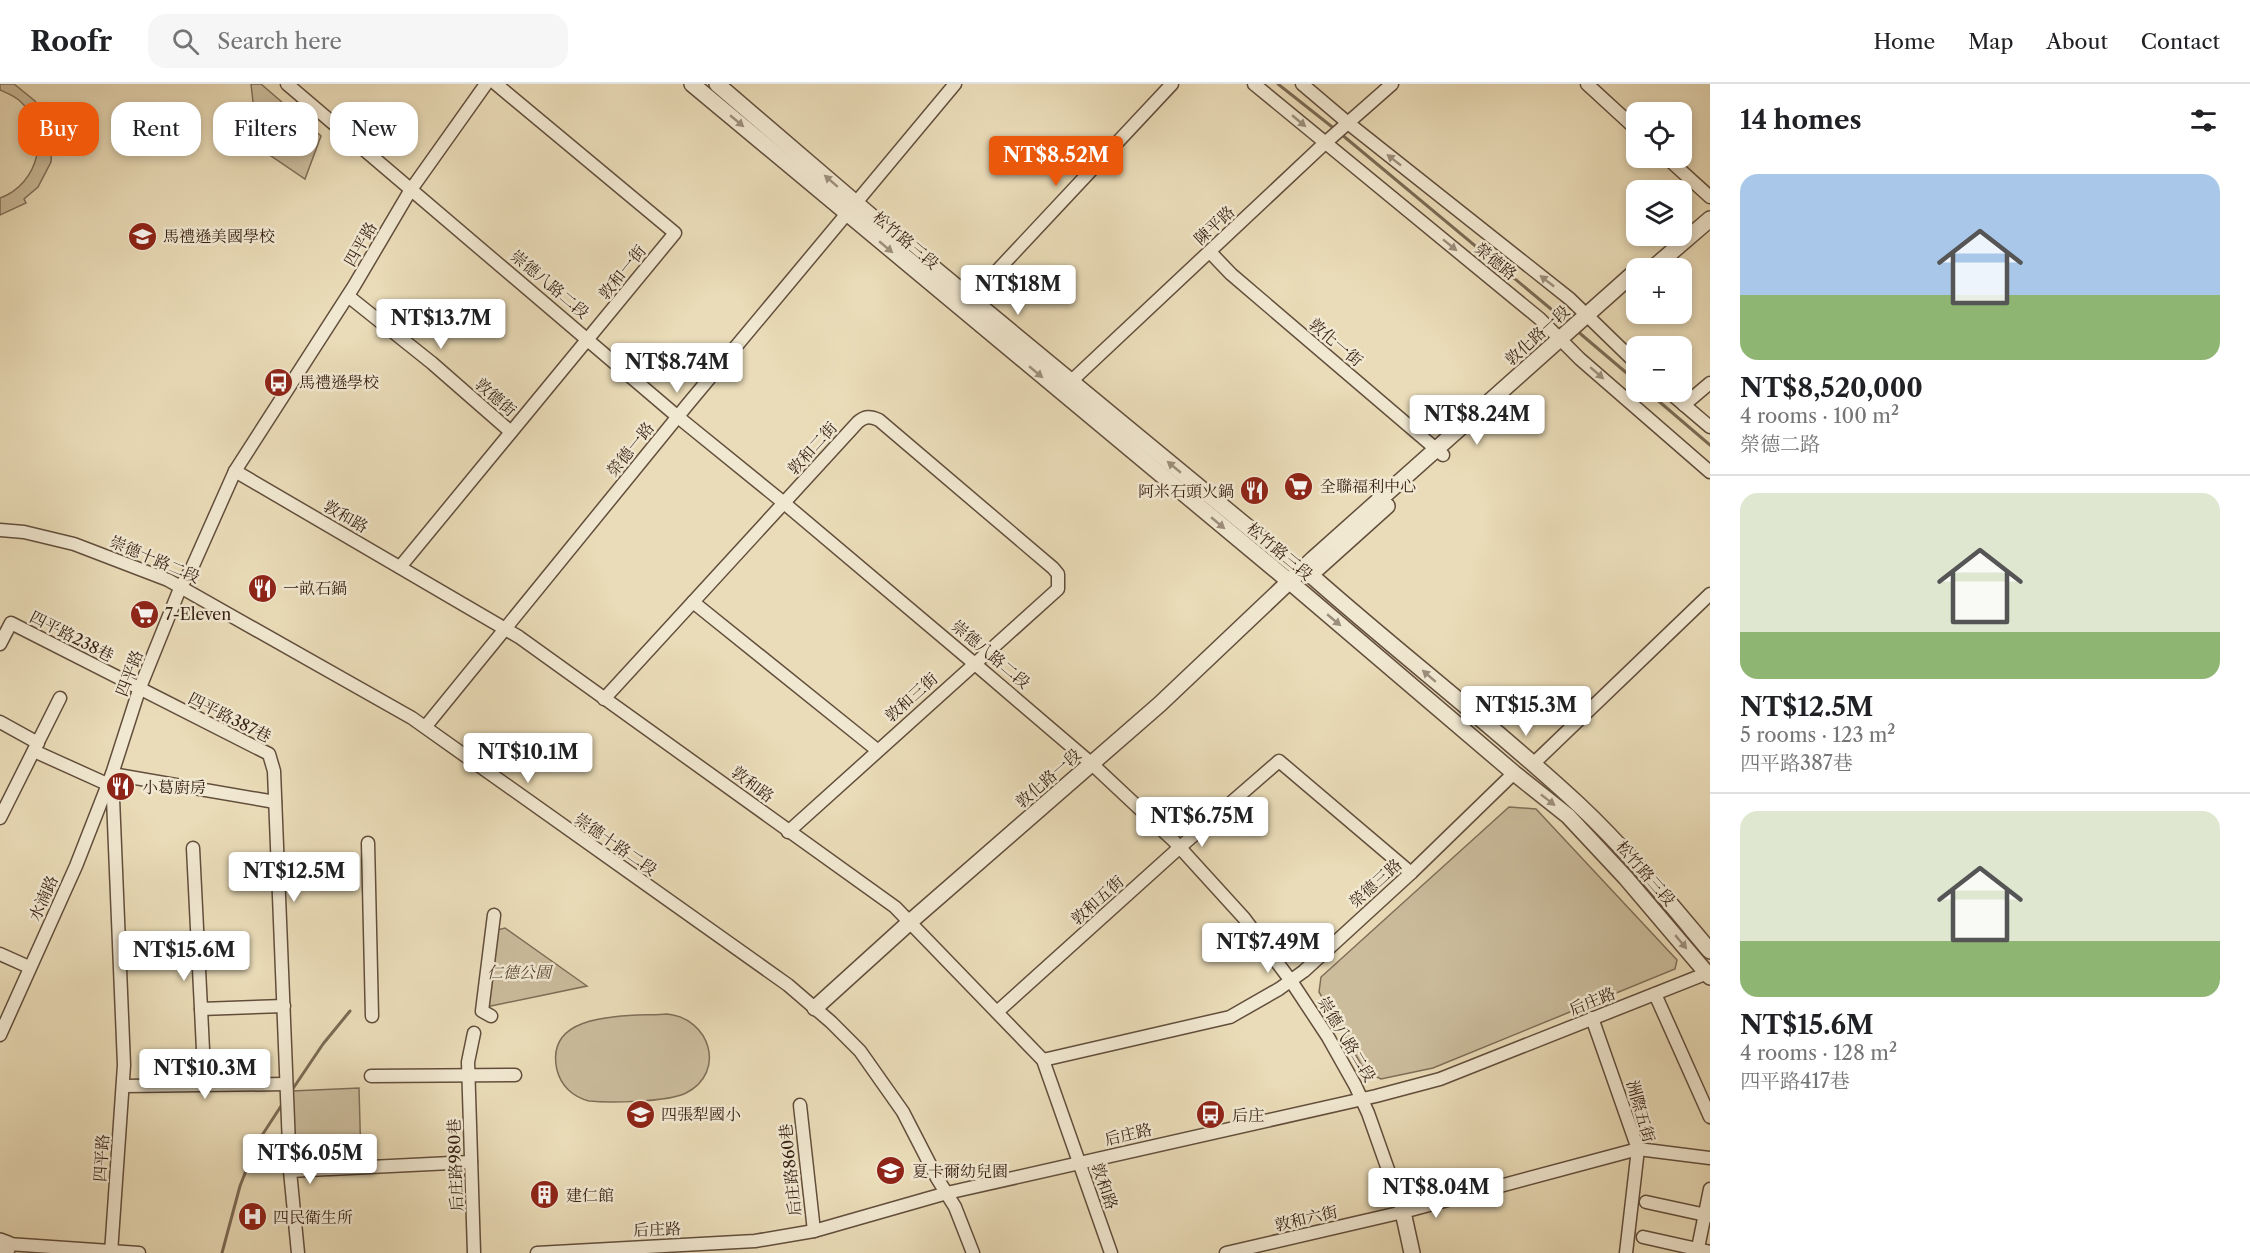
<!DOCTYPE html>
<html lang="en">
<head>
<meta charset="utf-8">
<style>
	body { margin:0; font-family:"Libre Caslon Text","Noto Serif TC",serif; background:#f6f6f6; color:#202124; height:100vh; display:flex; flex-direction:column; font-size:22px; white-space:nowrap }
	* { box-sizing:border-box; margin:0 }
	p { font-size:20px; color:#757577 }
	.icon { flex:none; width:33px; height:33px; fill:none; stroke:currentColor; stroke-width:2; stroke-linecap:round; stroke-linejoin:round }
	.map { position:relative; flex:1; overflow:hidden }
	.drawer { display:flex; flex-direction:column; background:#fff; width:540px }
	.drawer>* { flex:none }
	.guide { position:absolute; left:18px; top:18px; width:570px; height:54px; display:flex; gap:12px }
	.tools { position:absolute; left:1626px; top:18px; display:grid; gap:12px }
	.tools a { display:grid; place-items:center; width:66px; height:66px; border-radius:12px; background:#fff; box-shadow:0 3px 9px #0003; font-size:30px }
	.price { position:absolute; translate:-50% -51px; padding:0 14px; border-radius:6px; background:#fff; color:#222; font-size:20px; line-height:39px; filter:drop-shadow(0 2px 3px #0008) }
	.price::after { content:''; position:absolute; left:50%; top:36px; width:18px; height:14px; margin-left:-9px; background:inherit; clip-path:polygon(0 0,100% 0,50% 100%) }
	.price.current { background:#ea580c; color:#fff }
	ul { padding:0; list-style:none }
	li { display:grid; align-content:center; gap:12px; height:318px; padding:0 30px }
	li+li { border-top:2px solid #e0e0e0 }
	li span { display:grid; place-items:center; height:186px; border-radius:18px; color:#555 }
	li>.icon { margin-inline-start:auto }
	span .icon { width:108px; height:108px; fill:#fffc; stroke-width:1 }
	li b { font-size:26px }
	h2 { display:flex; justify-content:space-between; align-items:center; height:72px; padding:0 30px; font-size:26px }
	.chip { padding:0 21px; border-radius:18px; background:#fff; box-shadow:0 3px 9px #0003; font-size:21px; line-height:54px }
	.chip.current { background:#ea580c; color:#fff }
	header { display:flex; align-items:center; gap:36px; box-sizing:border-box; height:84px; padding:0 30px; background:#fff; border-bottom:2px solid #e0e0e0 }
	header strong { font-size:28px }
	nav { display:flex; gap:33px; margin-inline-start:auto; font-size:21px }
	.search { width:420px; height:54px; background:#f6f6f6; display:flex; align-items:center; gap:15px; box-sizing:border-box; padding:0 21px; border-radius:18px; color:#757577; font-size:22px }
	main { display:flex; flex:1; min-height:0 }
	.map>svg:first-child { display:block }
	.green { fill:#cbbc9c; stroke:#806e58; stroke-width:1.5 }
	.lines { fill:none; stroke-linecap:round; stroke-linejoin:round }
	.stream { stroke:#7c6a54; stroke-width:3 }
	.minor-casing { stroke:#624e3c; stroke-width:15 }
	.tertiary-casing { stroke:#624e3c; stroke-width:18 }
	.minor { stroke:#f1e8d1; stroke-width:12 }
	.tertiary { stroke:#f1e8d1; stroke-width:15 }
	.oneway { fill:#9c8e7c }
	.labels { text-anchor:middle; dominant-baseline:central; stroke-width:5; stroke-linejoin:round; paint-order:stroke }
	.street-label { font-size:16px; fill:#351f13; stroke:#f1e8d1 }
	.poi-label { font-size:16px; fill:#351f13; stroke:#f1e8d1; text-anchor:start }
	.park-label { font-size:16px; font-style:italic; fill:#5a4635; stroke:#f1e8d1 }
</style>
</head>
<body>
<header>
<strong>Roofr</strong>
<div class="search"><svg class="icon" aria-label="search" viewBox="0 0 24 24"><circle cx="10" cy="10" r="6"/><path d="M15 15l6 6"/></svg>Search here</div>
<nav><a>Home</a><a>Map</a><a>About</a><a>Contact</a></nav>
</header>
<main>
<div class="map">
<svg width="1710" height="1169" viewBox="0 0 1710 1169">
	<rect width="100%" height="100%" fill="#eadcb8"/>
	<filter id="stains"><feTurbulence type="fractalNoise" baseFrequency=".00333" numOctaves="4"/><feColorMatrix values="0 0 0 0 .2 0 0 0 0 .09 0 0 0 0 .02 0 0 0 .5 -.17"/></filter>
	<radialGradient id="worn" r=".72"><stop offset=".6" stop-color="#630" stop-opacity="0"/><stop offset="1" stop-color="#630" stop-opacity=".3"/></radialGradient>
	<g class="green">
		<path d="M0,0H14L35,17L47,37L52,59L51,78L38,103L24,115L26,119L0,131V114C39,100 52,47 21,18C15,12 7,9 0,6Z"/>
		<polygon points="251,0 261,0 321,52 305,95 258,63"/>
		<polygon points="1509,723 1536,725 1677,876 1675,885 1433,984 1381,995 1365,987 1319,908 1321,893"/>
		<polygon points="505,844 587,902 486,923 497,846"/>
		<path d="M667,930C710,934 727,988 686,1009C668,1018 610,1019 589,1017C573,1013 561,1002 557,986C543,925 631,933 667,930Z"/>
		<polygon points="359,1004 361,1077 296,1079 292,1007"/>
	</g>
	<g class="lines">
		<g class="stream">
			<polyline points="1278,0 1336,46"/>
			<polyline points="1341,50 1569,240"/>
			<polyline points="1576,246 1636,297"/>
			<polyline points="1648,308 1710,361"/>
			<polyline points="290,1009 323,960 350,927"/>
			<polyline points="222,1169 240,1102 257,1059 283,1019"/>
		</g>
		<defs>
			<g id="minor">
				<polyline points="287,0 678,333 784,419 982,586 1092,680 1173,756 1244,834 1291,897 1328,953 1355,1001 1368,1029 1403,1128"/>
				<polyline points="1254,0 1540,235 1580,275 1710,388"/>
				<polyline points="1302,0 1348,39 1570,215 1636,279"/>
				<polyline points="1587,0 1636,45"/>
				<polyline points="1667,74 1710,113"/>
				<polyline points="1210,168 1231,190 1443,371"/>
				<polyline points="348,212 432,279 511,348"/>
				<polyline points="966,220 1172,0"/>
				<polyline points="1065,303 1325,59 1392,0"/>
				<polyline points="1669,308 1710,343"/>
				<polyline points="1684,321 1710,299"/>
				<polyline points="235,387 519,553 895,823 1043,976 1111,1169"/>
				<polyline points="0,446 24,448 74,460 168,496 412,634 788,901 831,938 860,967 903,1028 937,1094 955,1123 973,1169"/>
				<polyline points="400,483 675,149 496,0"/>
				<polyline points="693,518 877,666"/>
				<polyline points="0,560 11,539 269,670 274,687 290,1087 298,1169"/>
				<path d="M604,615L858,338C865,332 870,332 879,336L1053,484L1058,490V505L788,748"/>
				<polyline points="0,638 38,659"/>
				<polyline points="426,642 688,320 955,0"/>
				<polyline points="34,667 107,700"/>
				<polyline points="1533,680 1710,510"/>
				<polyline points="0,734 60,614"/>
				<polyline points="368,759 372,932"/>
				<polyline points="193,764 201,925 284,922"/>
				<polyline points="0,870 29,883"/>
				<polyline points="1655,910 1710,1033"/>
				<polyline points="201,925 203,966"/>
				<polyline points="997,928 1179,764 1279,677 1411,789"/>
				<polyline points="491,932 482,927 494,831"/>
				<polyline points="1592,934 1638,1065 1626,1169"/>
				<polyline points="474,949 468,978 474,1169"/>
				<polyline points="0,951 76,782 112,690 275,718"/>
				<polyline points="1043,976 1230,933 1279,905 1304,887 1411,789 1514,689"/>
				<polyline points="371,992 515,991"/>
				<polyline points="124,1002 286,1000"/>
				<polyline points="800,1021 814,1147"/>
				<polyline points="330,1085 471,1078"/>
				<polyline points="290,1087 328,1085"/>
				<polyline points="1646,1118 1710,1132"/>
				<polyline points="1643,1153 1710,1168"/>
				<polyline points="8,1160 139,1169"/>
				<polyline points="111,1169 124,981 112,690 139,606 181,502 191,486 235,387 354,202 410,107 486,0"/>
				<polyline points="537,1169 755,1157 814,1147 947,1109 1376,1012 1440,995 1710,888"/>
				<polyline points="1226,1169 1403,1128 1638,1065 1710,1074"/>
				<polyline points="1697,1169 1710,1105"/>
			</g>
			<g id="tertiary">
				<polyline points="692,0 1290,498 1514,689 1568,732 1625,793 1710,893"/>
				<path d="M717,0L878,138L1301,487L1313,493C1400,570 1494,642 1579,721C1627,766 1668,817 1710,867"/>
				<polyline points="1653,184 1710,135"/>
				<polyline points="1301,487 1318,484 1387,422"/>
				<polyline points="815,924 911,837 1160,620 1313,475 1636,187"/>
				<polyline points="1403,1128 1412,1169"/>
				<polyline points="0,1157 8,1160 6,1169"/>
			</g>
		</defs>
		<use href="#minor" class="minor-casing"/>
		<use href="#tertiary" class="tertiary-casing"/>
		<use href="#minor" class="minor"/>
		<use href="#tertiary" class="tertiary"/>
	</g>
	<defs><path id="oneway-solid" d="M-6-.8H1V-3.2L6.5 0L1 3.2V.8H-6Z" transform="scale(1.5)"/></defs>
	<g class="oneway">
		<use href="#oneway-solid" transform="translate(737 37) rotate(40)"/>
		<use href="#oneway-solid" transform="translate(1299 37) rotate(40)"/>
		<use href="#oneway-solid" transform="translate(1394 76) rotate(-142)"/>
		<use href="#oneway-solid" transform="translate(831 97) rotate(-139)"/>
		<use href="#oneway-solid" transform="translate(1450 161) rotate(39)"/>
		<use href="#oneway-solid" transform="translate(886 163) rotate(40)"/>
		<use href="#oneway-solid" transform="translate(1547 197) rotate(-142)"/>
		<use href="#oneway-solid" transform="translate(1036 288) rotate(40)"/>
		<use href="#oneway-solid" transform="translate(1597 289) rotate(41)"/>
		<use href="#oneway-solid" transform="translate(1174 383) rotate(-140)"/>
		<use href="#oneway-solid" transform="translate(1218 439) rotate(40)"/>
		<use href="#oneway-solid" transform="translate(1334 536) rotate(40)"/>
		<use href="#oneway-solid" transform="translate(1429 592) rotate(-139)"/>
		<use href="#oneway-solid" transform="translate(1548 716) rotate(38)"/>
		<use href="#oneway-solid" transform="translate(1681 858) rotate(50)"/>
	</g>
	<defs>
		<symbol id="school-disc" viewBox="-11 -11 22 22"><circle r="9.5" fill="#8f2418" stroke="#f1e8d1"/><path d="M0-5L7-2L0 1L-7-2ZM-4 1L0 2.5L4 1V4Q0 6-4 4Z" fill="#fff"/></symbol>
		<symbol id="bus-disc" viewBox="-11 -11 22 22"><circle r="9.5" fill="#8f2418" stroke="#f1e8d1"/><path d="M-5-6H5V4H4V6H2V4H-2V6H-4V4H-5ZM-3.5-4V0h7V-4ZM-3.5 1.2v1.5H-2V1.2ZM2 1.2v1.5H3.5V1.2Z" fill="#fff"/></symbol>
		<symbol id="supermarket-disc" viewBox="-11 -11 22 22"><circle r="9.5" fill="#8f2418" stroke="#f1e8d1"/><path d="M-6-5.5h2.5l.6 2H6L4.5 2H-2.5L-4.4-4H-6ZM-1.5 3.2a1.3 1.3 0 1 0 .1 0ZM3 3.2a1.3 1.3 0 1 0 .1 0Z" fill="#fff"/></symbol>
		<symbol id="restaurant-disc" viewBox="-11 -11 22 22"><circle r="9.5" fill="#8f2418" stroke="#f1e8d1"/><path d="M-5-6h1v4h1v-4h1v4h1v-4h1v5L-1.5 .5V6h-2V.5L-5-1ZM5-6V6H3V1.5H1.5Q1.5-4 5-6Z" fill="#fff"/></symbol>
		<symbol id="building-disc" viewBox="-11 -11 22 22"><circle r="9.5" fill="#8f2418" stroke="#f1e8d1"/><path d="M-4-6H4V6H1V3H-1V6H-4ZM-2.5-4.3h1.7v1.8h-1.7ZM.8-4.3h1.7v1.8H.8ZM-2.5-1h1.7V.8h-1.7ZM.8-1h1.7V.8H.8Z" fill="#fff"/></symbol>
		<symbol id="hospital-disc" viewBox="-11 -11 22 22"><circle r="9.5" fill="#8f2418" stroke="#f1e8d1"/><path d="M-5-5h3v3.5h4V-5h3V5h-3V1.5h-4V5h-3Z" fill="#fff"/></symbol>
	</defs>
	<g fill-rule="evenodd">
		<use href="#school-disc" x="126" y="136" width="33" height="33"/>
		<use href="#bus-disc" x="262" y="282" width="33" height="33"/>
		<use href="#supermarket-disc" x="1282" y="386" width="33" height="33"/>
		<use href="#restaurant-disc" x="1238" y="390" width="33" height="33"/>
		<use href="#restaurant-disc" x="246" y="488" width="33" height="33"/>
		<use href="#supermarket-disc" x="128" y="514" width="33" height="33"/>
		<use href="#restaurant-disc" x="104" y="686" width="33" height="33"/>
		<use href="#school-disc" x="624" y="1014" width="33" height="33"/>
		<use href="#bus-disc" x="1194" y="1014" width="33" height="33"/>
		<use href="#school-disc" x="874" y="1070" width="33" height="33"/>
		<use href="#building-disc" x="528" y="1094" width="33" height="33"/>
		<use href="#hospital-disc" x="236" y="1116" width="33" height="33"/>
	</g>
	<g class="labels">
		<g class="street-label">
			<text transform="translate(1214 141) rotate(-43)">陳平路</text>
			<text transform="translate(906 156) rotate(40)">松竹路三段</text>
			<text transform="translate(360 160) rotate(-60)">四平路</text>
			<text transform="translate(1496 177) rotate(39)">榮德路</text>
			<text transform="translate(622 188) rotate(-51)">敦和一街</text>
			<text transform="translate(550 200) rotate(40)">崇德八路二段</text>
			<text transform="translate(1537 251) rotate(-42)">敦化路一段</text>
			<text transform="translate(1336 258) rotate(40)">敦化一街</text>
			<text transform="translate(496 313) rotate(41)">敦德街</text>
			<text transform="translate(812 364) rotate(-48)">敦和二街</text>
			<text transform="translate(630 365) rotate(-51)">榮德一路</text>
			<text transform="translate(346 432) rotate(30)">敦和路</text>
			<text transform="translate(1280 467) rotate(40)">松竹路三段</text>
			<text transform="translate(155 475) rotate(23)">崇德十路二段</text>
			<text transform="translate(72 552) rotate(27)">四平路238巷</text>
			<text transform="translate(991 570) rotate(40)">崇德八路二段</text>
			<text transform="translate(129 589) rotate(-69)">四平路</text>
			<text transform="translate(911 613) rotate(-42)">敦和三街</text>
			<text transform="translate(230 633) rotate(27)">四平路387巷</text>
			<text transform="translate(1048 694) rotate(-41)">敦化路一段</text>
			<text transform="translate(753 700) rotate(37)">敦和路</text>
			<text transform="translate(616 760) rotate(35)">崇德十路二段</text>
			<text transform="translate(1646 789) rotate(49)">松竹路三段</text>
			<text transform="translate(1375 799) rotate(-42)">榮德三路</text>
			<text transform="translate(43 814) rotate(-66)">水湳路</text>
			<text transform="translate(1097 816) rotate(-42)">敦和五街</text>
			<text transform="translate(1592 917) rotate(-22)">后庄路</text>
			<text transform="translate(1347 955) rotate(59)">崇德八路二段</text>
			<text transform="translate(1641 1027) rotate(74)">洲際五街</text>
			<text transform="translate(1128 1050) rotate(-13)">后庄路</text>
			<text transform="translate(101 1074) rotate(-86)">四平路</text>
			<text transform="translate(455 1081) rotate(-92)">后庄路980巷</text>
			<text transform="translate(790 1086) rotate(-96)">后庄路860巷</text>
			<text transform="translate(1105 1102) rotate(71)">敦和路</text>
			<text transform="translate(1306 1134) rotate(-13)">敦和六街</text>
			<text transform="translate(657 1145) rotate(-2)">后庄路</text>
		</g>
		<g class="poi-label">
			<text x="163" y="152">馬禮遜美國學校</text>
			<text x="299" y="298">馬禮遜學校</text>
			<text x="1320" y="402">全聯福利中心</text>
			<text x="1234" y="407" text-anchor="end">阿米石頭火鍋</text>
			<text x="283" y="504">一畝石鍋</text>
			<text x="165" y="530">7-Eleven</text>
			<text x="142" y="703">小葛廚房</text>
			<text x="661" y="1030">四張犁國小</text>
			<text x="1232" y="1031">后庄</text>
			<text x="912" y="1087">夏卡爾幼兒園</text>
			<text x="566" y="1111">建仁館</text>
			<text x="273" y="1133">四民衛生所</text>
		</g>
		<g class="park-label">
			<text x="519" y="888">仁德公園</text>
		</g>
	</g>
	<rect width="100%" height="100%" filter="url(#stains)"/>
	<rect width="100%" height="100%" fill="url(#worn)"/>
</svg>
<div class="tools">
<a><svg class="icon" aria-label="locate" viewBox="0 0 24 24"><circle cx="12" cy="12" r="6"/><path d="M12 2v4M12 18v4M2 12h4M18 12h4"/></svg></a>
<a><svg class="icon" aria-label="layers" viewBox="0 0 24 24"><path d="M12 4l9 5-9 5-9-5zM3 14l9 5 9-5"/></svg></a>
<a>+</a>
<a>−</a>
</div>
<b class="price current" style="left:1056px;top:103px">NT$8.52M</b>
<b class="price" style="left:1018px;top:232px">NT$18M</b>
<b class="price" style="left:441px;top:266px">NT$13.7M</b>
<b class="price" style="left:677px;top:310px">NT$8.74M</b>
<b class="price" style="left:1477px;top:362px">NT$8.24M</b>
<b class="price" style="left:1526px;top:653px">NT$15.3M</b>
<b class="price" style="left:528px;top:700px">NT$10.1M</b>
<b class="price" style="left:1202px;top:764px">NT$6.75M</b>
<b class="price" style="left:294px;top:819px">NT$12.5M</b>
<b class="price" style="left:1268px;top:890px">NT$7.49M</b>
<b class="price" style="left:184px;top:898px">NT$15.6M</b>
<b class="price" style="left:205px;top:1016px">NT$10.3M</b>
<b class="price" style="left:310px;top:1101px">NT$6.05M</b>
<b class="price" style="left:1436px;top:1135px">NT$8.04M</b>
<div class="guide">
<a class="chip current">Buy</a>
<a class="chip">Rent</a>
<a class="chip">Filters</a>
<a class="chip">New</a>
</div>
</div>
<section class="drawer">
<h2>14 homes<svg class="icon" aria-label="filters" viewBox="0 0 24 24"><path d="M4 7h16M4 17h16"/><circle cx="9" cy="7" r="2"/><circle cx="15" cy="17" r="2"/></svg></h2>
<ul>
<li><span style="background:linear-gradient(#a9c7e8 65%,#8fb573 0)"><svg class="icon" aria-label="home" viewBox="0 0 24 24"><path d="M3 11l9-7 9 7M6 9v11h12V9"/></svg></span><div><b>NT$8,520,000</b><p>4 rooms · 100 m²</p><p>榮德二路</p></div></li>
<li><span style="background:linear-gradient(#dfe7d0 75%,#8fb573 0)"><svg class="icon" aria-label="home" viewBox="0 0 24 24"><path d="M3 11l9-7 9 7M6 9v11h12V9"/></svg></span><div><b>NT$12.5M</b><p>5 rooms · 123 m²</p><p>四平路387巷</p></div></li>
<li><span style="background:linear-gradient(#dfe7d0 70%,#8fb573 0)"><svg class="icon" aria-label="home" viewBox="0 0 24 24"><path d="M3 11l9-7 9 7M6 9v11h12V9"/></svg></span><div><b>NT$15.6M</b><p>4 rooms · 128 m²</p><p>四平路417巷</p></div></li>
</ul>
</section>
</main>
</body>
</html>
